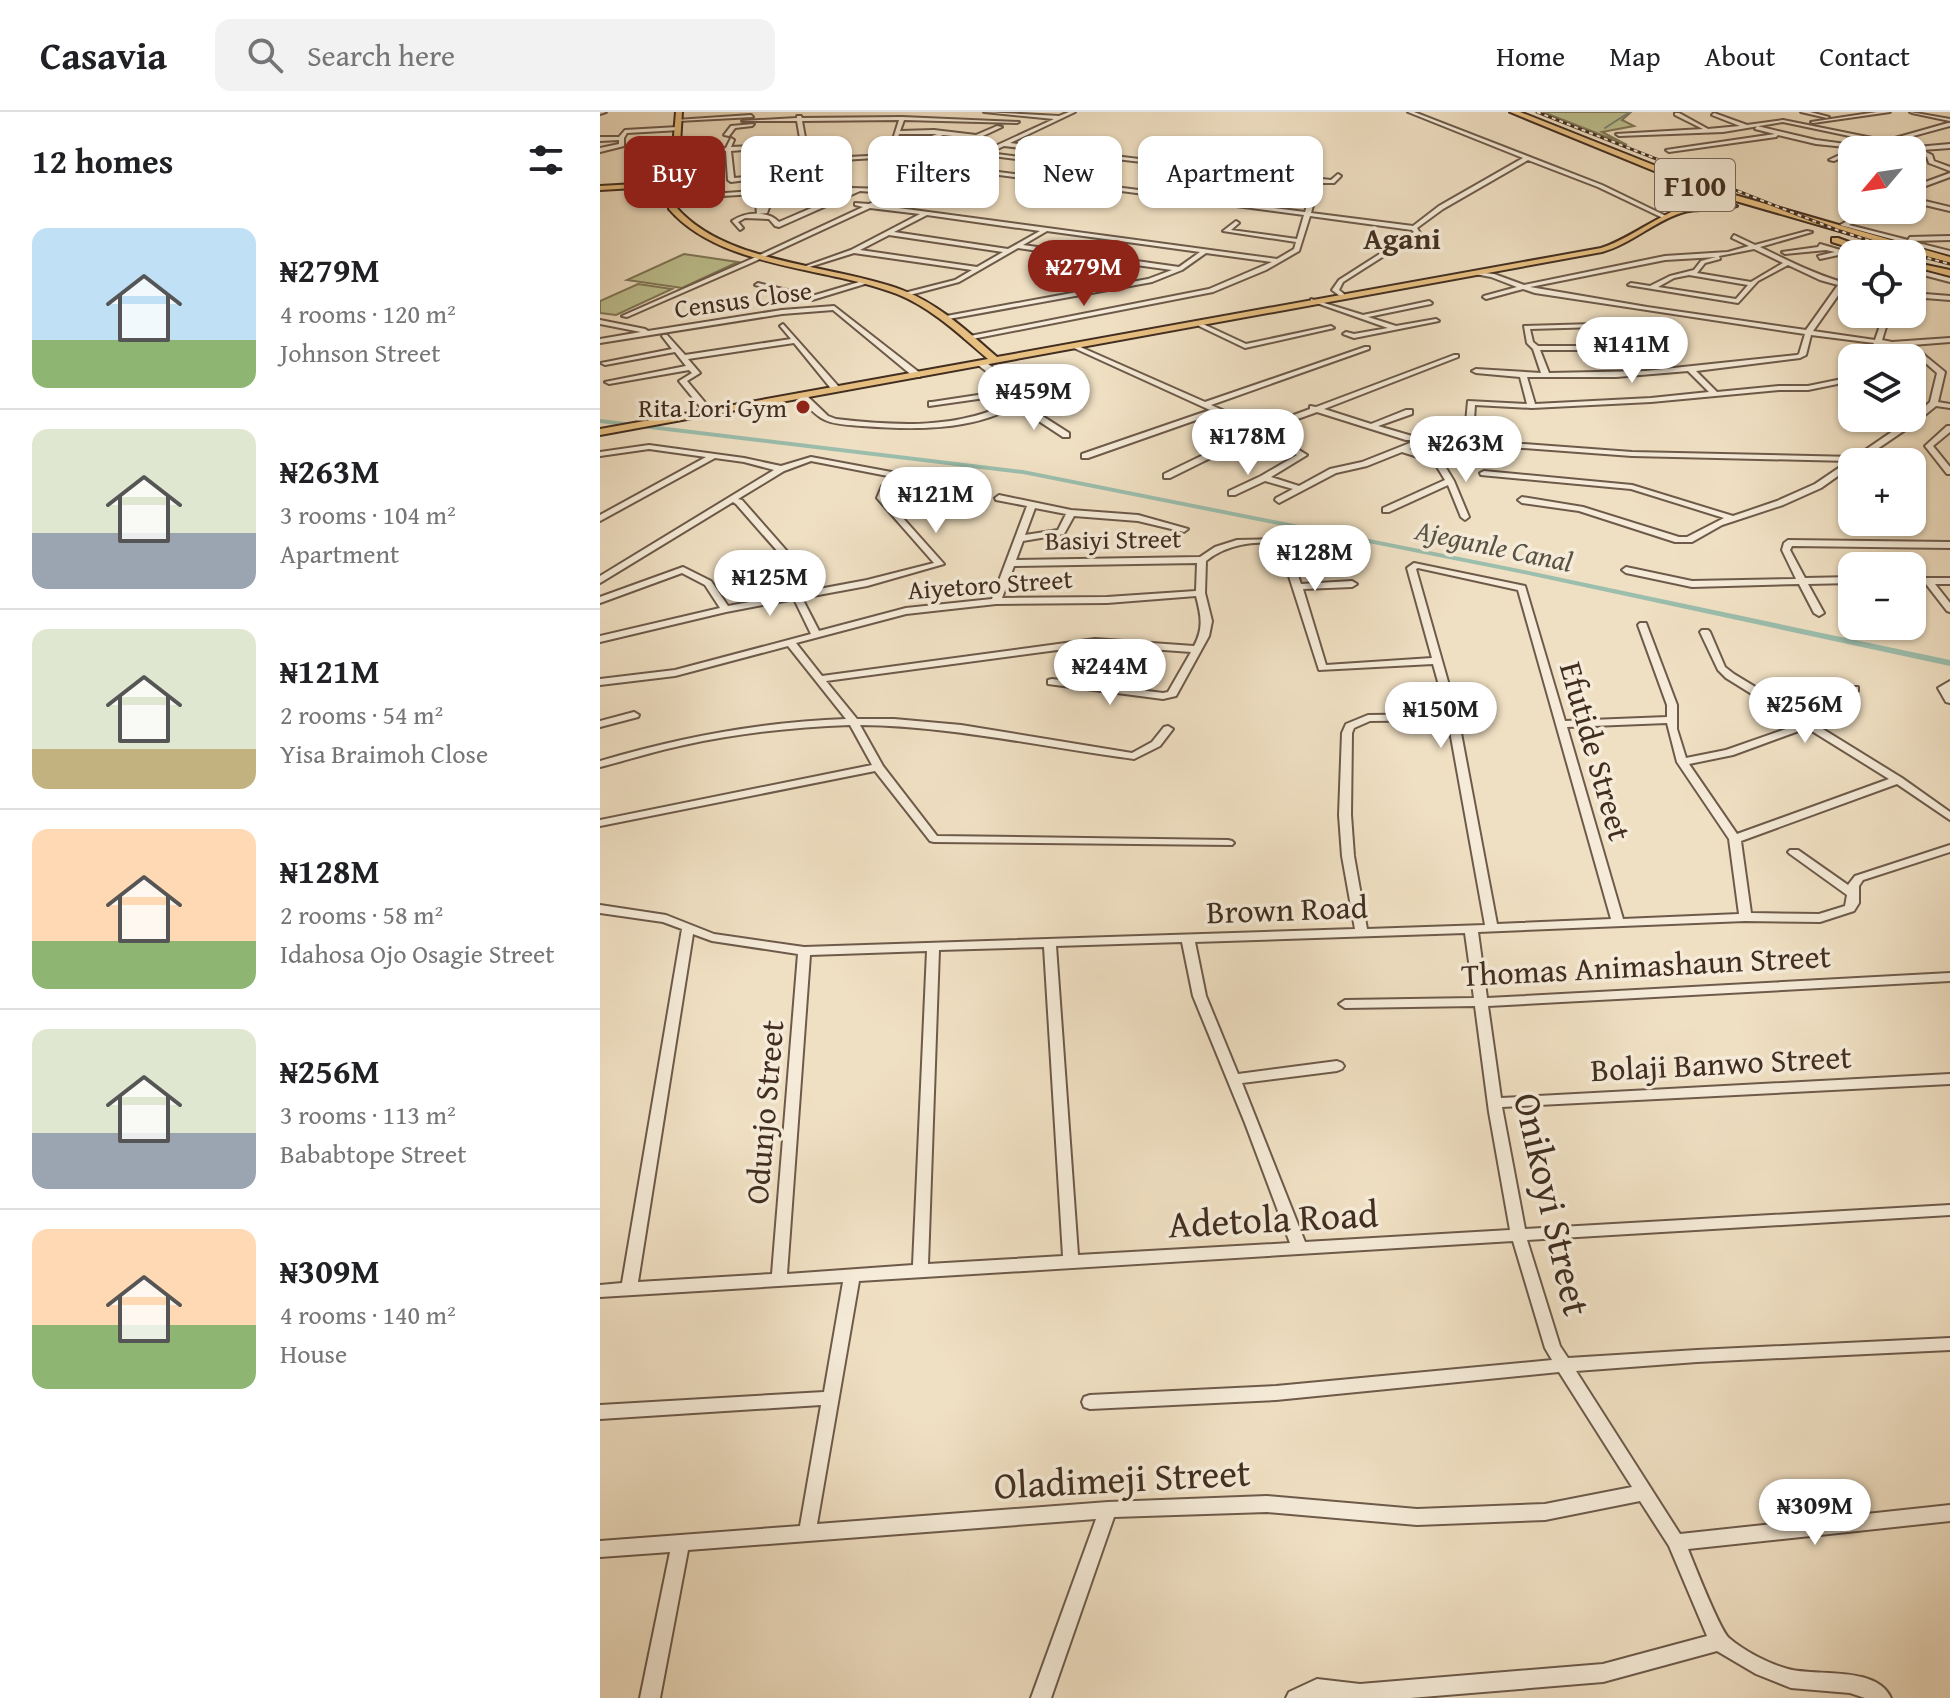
<!DOCTYPE html>
<html lang="en">
<head>
<meta charset="utf-8">
<style>
	body { margin:0; font-family:"Gentium Book Plus",serif; background:#f2f2f2; color:#202124; height:100vh; display:flex; flex-direction:column; font-size:30px; white-space:nowrap }
	* { box-sizing:border-box; margin:0 }
	p { font-size:26px; color:#757577 }
	.icon { flex:none; width:44px; height:44px; fill:none; stroke:currentColor; stroke-width:2; stroke-linecap:round; stroke-linejoin:round }
	.map { position:relative; flex:1; overflow:hidden }
	.details { display:flex; flex-direction:column; background:#fff; width:600px }
	.details>* { flex:none }
	.banner { position:absolute; left:24px; top:24px; width:760px; height:72px; display:flex; gap:16px }
	.needle { width:52px; rotate:241deg }
	.controls { position:absolute; left:1238px; top:24px; display:grid; gap:16px }
	.controls a { display:grid; place-items:center; width:88px; height:88px; border-radius:16px; background:#fff; box-shadow:0 2px 6px #0004; font-size:40px }
	.price { position:absolute; translate:-50% -68px; padding:0 18px; border-radius:28px; background:#fff; color:#222; font-size:26px; line-height:52px; filter:drop-shadow(0 2px 4px #0008) }
	.price::after { content:''; position:absolute; left:50%; top:48px; width:24px; height:18px; margin-left:-12px; background:inherit; clip-path:polygon(0 0,100% 0,50% 100%) }
	.price.current { background:#8f2418; color:#fff }
	ul { padding:0; list-style:none }
	li { display:flex; align-items:center; gap:24px; height:200px; padding:0 32px }
	li+li { border-top:2px solid #e0e0e0 }
	li span { display:grid; place-items:center; flex:none; width:224px; height:160px; border-radius:16px; color:#555 }
	li>.icon { margin-inline-start:auto }
	span .icon { width:96px; height:96px; fill:#fffc; stroke-width:1 }
	li b { font-size:34px }
	h2 { display:flex; justify-content:space-between; align-items:center; height:96px; padding:0 32px; font-size:34px }
	.tag { padding:0 28px; border-radius:16px; background:#fff; box-shadow:0 2px 6px #0004; font-size:28px; line-height:72px }
	.tag.current { background:#8f2418; color:#fff }
	header { display:flex; align-items:center; gap:48px; box-sizing:border-box; height:112px; padding:0 40px; background:#fff; border-bottom:2px solid #e0e0e0 }
	header strong { font-size:38px }
	nav { display:flex; gap:44px; margin-inline-start:auto; font-size:28px }
	.search { width:560px; height:72px; background:#f2f2f2; display:flex; align-items:center; gap:20px; box-sizing:border-box; padding:0 28px; border-radius:16px; color:#757577; font-size:30px }
	main { display:flex; flex:1; min-height:0 }
	.map>svg:first-child { display:block }
	.green { fill:#bec190; stroke:#807858; stroke-width:2 }
	.lines { fill:none; stroke-linecap:round; stroke-linejoin:round }
	.stream { stroke:#778475; stroke-width:2 }
	.canal { fill:#9bbead; fill-rule:evenodd }
	.minor-casing { stroke:#6d5a4a; stroke-width:4 }
	.major-casing { stroke:#412e21; stroke-width:4 }
	.highway-casing { stroke:#412e21; stroke-width:4 }
	.minor { fill:#f5ebd8; fill-rule:evenodd }
	.major { fill:#e8c082; fill-rule:evenodd }
	.highway { fill:#e8c082; fill-rule:evenodd }
	.rail-casing { stroke:#412e21; stroke-width:3 }
	.rail { stroke:#f5ebd8; stroke-width:2; stroke-dasharray:4; stroke-linecap:butt }
	.poi-dot { fill:#8f2418; stroke:#f5ebd8; stroke-width:3 }
	.labels { text-anchor:middle; dominant-baseline:central; stroke-width:7; stroke-linejoin:round; paint-order:stroke }
	.far-street-label { font-size:26px; fill:#412e21; stroke:#f5ebd8 }
	.far-poi-label { font-size:26px; fill:#412e21; stroke:#f5ebd8; text-anchor:end }
	.far-water-label { font-size:28px; font-style:italic; fill:#585244; stroke:#f5ebd8 }
	.shield { fill:#f5ebd8; stroke:#776758; stroke-width:2 }
	.shield-label { font-size:30px; font-weight:bold; fill:#412e21 }
	.far-quarter-label { font-size:30px; font-weight:bold; fill:#412e21; stroke:#f5ebd8 }
	.street-label { font-size:32px; fill:#412e21; stroke:#f5ebd8 }
	.near-street-label { font-size:38px; fill:#412e21; stroke:#f5ebd8 }
</style>
</head>
<body>
<header>
<strong>Casavia</strong>
<div class="search"><svg class="icon" aria-label="search" viewBox="0 0 24 24"><circle cx="10" cy="10" r="6"/><path d="M15 15l6 6"/></svg>Search here</div>
<nav><a>Home</a><a>Map</a><a>About</a><a>Contact</a></nav>
</header>
<main>
<section class="details">
<h2>12 homes<svg class="icon" aria-label="filters" viewBox="0 0 24 24"><path d="M4 7h16M4 17h16"/><circle cx="9" cy="7" r="2"/><circle cx="15" cy="17" r="2"/></svg></h2>
<ul>
<li><span style="background:linear-gradient(#bfe0f5 70%,#8fb573 0)"><svg class="icon" aria-label="home" viewBox="0 0 24 24"><path d="M3 11l9-7 9 7M6 9v11h12V9"/></svg></span><div><b>₦279M</b><p>4 rooms · 120 m²</p><p>Johnson Street</p></div></li>
<li><span style="background:linear-gradient(#dfe7d0 65%,#9aa5b1 0)"><svg class="icon" aria-label="home" viewBox="0 0 24 24"><path d="M3 11l9-7 9 7M6 9v11h12V9"/></svg></span><div><b>₦263M</b><p>3 rooms · 104 m²</p><p>Apartment</p></div></li>
<li><span style="background:linear-gradient(#dfe7d0 75%,#c2b280 0)"><svg class="icon" aria-label="home" viewBox="0 0 24 24"><path d="M3 11l9-7 9 7M6 9v11h12V9"/></svg></span><div><b>₦121M</b><p>2 rooms · 54 m²</p><p>Yisa Braimoh Close</p></div></li>
<li><span style="background:linear-gradient(#ffd9b3 70%,#8fb573 0)"><svg class="icon" aria-label="home" viewBox="0 0 24 24"><path d="M3 11l9-7 9 7M6 9v11h12V9"/></svg></span><div><b>₦128M</b><p>2 rooms · 58 m²</p><p>Idahosa Ojo Osagie Street</p></div></li>
<li><span style="background:linear-gradient(#dfe7d0 65%,#9aa5b1 0)"><svg class="icon" aria-label="home" viewBox="0 0 24 24"><path d="M3 11l9-7 9 7M6 9v11h12V9"/></svg></span><div><b>₦256M</b><p>3 rooms · 113 m²</p><p>Bababtope Street</p></div></li>
<li><span style="background:linear-gradient(#ffd9b3 60%,#8fb573 0)"><svg class="icon" aria-label="home" viewBox="0 0 24 24"><path d="M3 11l9-7 9 7M6 9v11h12V9"/></svg></span><div><b>₦309M</b><p>4 rooms · 140 m²</p><p>House</p></div></li>
</ul>
</section>
<div class="map">
<svg width="1350" height="1586" viewBox="0 0 1350 1586">
	<rect width="100%" height="100%" fill="#f0e0c3"/>
	<filter id="stains"><feTurbulence type="fractalNoise" baseFrequency=".0025" numOctaves="4"/><feColorMatrix values="0 0 0 0 .2 0 0 0 0 .09 0 0 0 0 .02 0 0 0 .5 -.17"/></filter>
	<radialGradient id="worn" r=".72"><stop offset=".6" stop-color="#630" stop-opacity="0"/><stop offset="1" stop-color="#630" stop-opacity=".3"/></radialGradient>
	<g class="green">
		<polygon points="943,0 1031,0 1022,8 1034,14 1002,20 1027,33"/>
		<polygon points="84,142 138,150 82,176 27,168"/>
		<polygon points="38,172 72,177 16,203 0,201 0,189"/>
	</g>
	<g class="lines">
		<polyline class="stream" points="1005,16 1030,0"/>
		<polygon class="canal" points="0,307 423,358 919,457 1350,548 1350,554 919,461 423,362 0,311"/>
		<defs>
			<g id="minor">
				<polygon points="0,0 6,0 0,2"/>
				<path d="M384,0L459,4L469,0H475L410,31L571,51L568,53L404,34L389,41L435,47L432,49L385,43L359,55L554,80L603,54L731,68L738,62L741,64L734,71H719L711,101L813,114L839,94L923,46L808,0H814L1002,73L1068,105L1063,106L998,75L928,48L843,97L817,116L820,121L743,170L739,178L744,182V184H740L732,178L739,168L814,120L812,118L710,104L699,139L666,158L613,180L367,228L364,226L365,225L609,177L672,150L606,141L582,158L552,170L343,208L340,206L341,205L548,167L572,158L486,146L456,161L436,162L434,161V159L453,158L479,145L418,136L359,170L306,184L303,182L304,181L355,168L372,158L254,141L206,156V154L251,138L320,102L270,96L151,151L27,205L22,204L149,148L263,95L255,93V91L269,92L347,56L341,55V53L352,54L454,7ZM354,57L704,103L697,127L631,118L639,111L636,109L623,119L696,130L694,137L677,147L276,93ZM604,58L644,62L631,71V73L661,79L663,76L638,71L650,63L714,70L705,100L560,81ZM327,103L440,119L408,137L294,120ZM447,119L600,140L579,155L423,133ZM289,123L403,140L377,155L260,138Z"/>
				<polygon points="1201,0 1210,0 1229,5 1227,6"/>
				<polygon points="1277,0 1290,0 1213,11 1211,10"/>
				<polygon points="1310,0 1350,7 1350,9 1312,1"/>
				<polygon points="1075,1 1079,1 1108,17 1140,14 1112,3 1114,1 1147,13 1183,8 1317,35 1350,32 1350,36 1322,38 1332,43 1334,49 1350,55 1350,59 1329,51 1327,45 1316,38 1183,10 1123,20 1019,24 1016,22 1103,17 1075,3"/>
				<polygon points="151,3 153,5 78,9 76,8"/>
				<path d="M197,4H201L202,6L302,5L419,10L417,11L304,8L300,19L334,18L376,23L397,14L402,15L355,37L353,34L372,26L343,23L318,33L316,30L337,22H299L292,45L209,50L214,75L287,77L290,79L287,81L260,79L179,115L175,114L169,107L145,106L138,110L143,116L140,118L132,109C145,100 168,98 179,110L251,79L225,78L72,87L69,85L208,75L201,35L160,37L163,66L131,70L128,68L126,39L74,42L71,40L126,36L131,26L134,28L131,35L201,32L197,9H142L197,6ZM299,8L288,43L209,47L202,9ZM155,37L158,64L134,66L131,39Z"/>
				<polygon points="1348,11 1350,11 1350,14 1291,30 1288,28"/>
				<polygon points="154,12 152,14 135,16 129,24 124,23 131,14"/>
				<polygon points="1157,14 1216,28 1283,37 1275,38 1216,32 1178,23 1176,25 1069,40 1066,38 1175,22 1155,17"/>
				<polygon points="78,15 80,18 27,21 24,26 24,34 0,40 0,36 19,32 19,28 0,29 0,25 19,25 25,18"/>
				<polygon points="1250,38 1254,38 1252,38 1252,41 1234,49 1229,48"/>
				<polygon points="1350,61 1350,65 1312,79 1312,75"/>
				<polygon points="1312,86 1350,95 1350,99 1312,90"/>
				<polygon points="171,90 167,101 157,102 156,91"/>
				<polygon points="1268,98 1275,98 1249,113 1308,128 1310,125 1350,124 1350,128 1310,129 1350,139 1350,143 1240,113"/>
				<path d="M1207,119L1212,120L1160,135C1191,150 1218,164 1252,173V177L1244,175L1213,219L1275,228L1284,202H1290L1282,228L1292,230L1350,226V230L1312,233L1345,260L1338,290L1350,292V296L1336,294L1314,312L1258,350H1252V354L1221,376L1183,393L1122,413L1092,430H1075L979,399L922,391L918,388L922,385L983,395L1079,425H1087L1124,406L1031,377L881,363L880,361L884,359L1032,373L1133,404L1177,389L1215,372L1249,349L1032,344L869,332L865,330L869,328L1032,340L1255,345L1312,306L1330,290L1337,261L1305,233L1280,232L1272,246H1264L1274,231L1211,223L1206,243L1200,246L1096,259L1117,280L1179,274H1208L1252,265V269L1208,278H1179L1051,290L932,296L875,293L873,322L869,324L865,322L868,289L927,292L920,265L876,261L872,259L876,257L941,261L933,237L927,231L924,214L1030,211L1032,212V214L930,217L933,230L938,234H1067L1070,236L1067,238H940L949,261L1045,259L1197,243L1199,242L1205,222L935,181L923,177L886,187L883,185L884,184L917,175L891,165L875,162V160L894,162L924,173L1065,144L1128,140L1149,134L1132,126L1134,123L1155,133ZM1154,137L1183,151L1151,170L1097,161L1105,151L1120,147L1119,144ZM1116,145L1101,149L1094,158L1070,164L1050,174L1031,171L1028,173L1138,191L1158,169L1188,153L1220,168L1238,173L1206,218L1047,195L930,175L1065,148ZM1089,163L1148,173L1136,187L1058,175L1074,166ZM1088,259L1109,280L1051,286L935,292L927,265H1016Z"/>
				<polygon points="1220,132 1254,142 1252,142 1252,145 1243,142 1220,147 1218,144 1235,140 1226,138 1185,142 1182,140 1218,135"/>
				<polygon points="1312,156 1350,166 1350,170 1312,160"/>
				<polygon points="266,168 268,169 268,171 212,188 155,173 158,171 212,184"/>
				<polygon points="1312,181 1350,184 1350,188 1312,185"/>
				<polygon points="711,187 763,203 829,189 832,191 831,192 768,205 796,214 836,207 839,209 754,226 743,222 746,220 754,222 788,216 711,189"/>
				<polygon points="234,194 320,261 320,265 314,265 233,198 182,202 0,231 0,227 41,220 0,212 0,208 45,217 48,219 182,198"/>
				<polygon points="183,212 239,275 239,279 233,279 194,231 88,247 100,261 87,269 113,300 109,302 106,302 79,269 92,261 89,258 9,272 5,270 86,254 75,240 5,253 1,251 72,237 62,224 63,223 67,223 85,243 191,227 180,214"/>
				<polygon points="599,212 603,212 646,232 731,214 734,216 645,236 599,214"/>
				<polygon points="474,234 478,234 605,290 765,235 769,235 769,237 611,293 661,315 710,297 710,294 716,295 854,243 858,243 858,245 724,297 771,312 806,298 812,298 812,302 778,314 812,324 812,328 806,328 717,300 667,318 707,343 671,365 699,374 730,357 762,350 815,329 821,329 821,333 809,337 840,346 854,369 869,405 865,408 861,405 848,373 789,400 783,400 783,396 845,368 834,350 802,340 767,354 736,361 679,391 675,388 676,386 693,377 665,369 635,383 629,383 629,379 661,364 697,343 661,321 570,366 564,366 564,362 655,318 616,301 488,346 482,346 482,342 610,298 474,236"/>
				<path d="M378,249H384L417,273L418,277L473,270V274H470L420,281L422,291L469,321V325H463L416,294C370,319 314,318 262,314C250,313 236,313 225,308C215,304 205,291 197,283L204,281L228,304L236,307C296,314 360,318 415,288L413,282L329,294V290H332L411,278L378,253Z"/>
				<polygon points="1347,314 1350,314 1350,320 1333,334 1350,355 1350,362 1347,362 1325,334"/>
				<path d="M49,333L144,346L181,354L211,345L302,362V366L289,377L285,386L344,452L267,474L202,486L219,519L306,496L392,487L427,394L396,388L395,386L399,383L471,398L538,403L588,417L584,420L538,409L474,404L464,422L423,429L416,448L600,445L615,435L637,428L681,427L687,432L701,472L752,469L757,472L752,475L703,477L726,553L832,546L807,456L814,451L925,474L965,609L1067,605V593L1038,513L1040,511H1046L1077,593V617L1086,646L1126,638L1200,612L1182,601L1176,600V597L1126,566L1118,558L1100,520L1102,518H1108L1110,520L1125,555L1134,562L1185,593L1250,575H1258V579L1192,598L1302,666L1350,700V708L1297,672L1141,729L1151,801L1219,802L1245,794L1247,783L1190,742L1188,740L1190,738H1198L1248,773L1255,764L1350,733V740L1263,768L1259,774V791L1254,799L1220,810L1145,809L878,820L887,886L1350,861V869L888,894L901,986L1350,962V972L902,995L925,1117L1350,1093V1103L927,1128L960,1234L968,1246L1097,1238L1350,1226V1238L1097,1250L976,1259L1080,1422L1350,1393V1409L1088,1437C1094,1452 1120,1518 1129,1526C1144,1539 1169,1552 1188,1557C1217,1565 1276,1553 1291,1586H1265L1250,1581L1191,1576L1156,1562L1117,1539L1003,1570L810,1586H686L689,1580L717,1567L760,1572L1003,1552L1107,1524L1069,1434L1040,1389L945,1408L817,1413L667,1400L514,1405L451,1586H431L496,1407L88,1438L60,1586H40L70,1440L0,1445V1429L200,1414L221,1293L0,1307V1293L224,1280L243,1170L0,1185V1173L22,1171L82,817L63,810L0,801V793L66,803L114,822L204,835L755,817L742,744L739,703L742,621L746,612L768,603L847,602L833,552L719,558L679,433C656,427 625,433 606,449L605,481L612,509L609,524L576,584L563,587L448,572V568L452,567L563,581L568,580L591,540L495,533L226,569L257,607H294L361,613L532,641L552,630L564,615L568,614L573,617L560,634L534,647C442,635 353,614 260,613L283,654L337,724L628,728L632,729L634,731L632,733L334,730L330,729L275,659L0,714V708L272,653L250,613C194,615 139,621 84,633C55,639 28,648 0,655V649C81,625 162,610 246,607L188,534L75,564L0,573V567L75,558L211,522L194,487L126,500L0,530V524L120,496L105,473L82,461L0,491V485L83,455L111,469L128,494L267,468L334,451L277,386L282,374L293,365L211,349L184,359L138,387L142,388L207,462V466H201L136,392L133,390L0,471V464L174,358L144,350L115,346L0,409V403L106,345L49,337L0,344V340ZM435,396L466,402L458,418L425,423ZM597,451L596,479L507,485L402,486L414,454ZM818,456L918,478L1011,807L897,812L858,605L816,457ZM596,484C601,503 604,516 594,534L495,527L222,564L196,531L306,502L396,492L507,491ZM848,608L885,813L767,817L754,744L751,703L752,621L754,616L770,609ZM1067,611L1077,650L1129,727L1139,802L1023,807L967,615ZM1207,616L1289,667L1137,722L1089,652L1133,643ZM865,821L874,886L745,888L739,892L745,896L875,894L889,1000L910,1118L705,1130L642,971L737,959L742,957L744,954L742,951L737,949L638,962L606,884L595,830ZM93,822L112,829L198,842L172,1162L38,1170ZM582,830L593,884L645,1011L690,1131L478,1143L456,834ZM444,835L463,1144L328,1152L339,838ZM327,839L313,1153L187,1162L210,843ZM913,1129L945,1236L952,1248L676,1274L490,1283L484,1285L482,1290L484,1295L490,1297L676,1288L959,1260L1032,1375L945,1392L817,1397L667,1384L508,1390L217,1412L259,1169Z"/>
				<polygon points="1188,428 1350,430 1350,436 1192,434 1190,438 1205,466 1252,465 1252,471 1208,472 1224,501 1219,504 1214,501 1199,472 1092,475 1026,461 1022,458 1026,455 1092,469 1196,467 1182,438 1184,431"/>
				<polygon points="1312,466 1350,466 1350,472 1335,472 1350,491 1350,500 1347,499 1326,472 1312,472"/>
				<polygon points="1350,569 1350,591 1346,590 1338,576"/>
				<polygon points="34,600 39,603 38,605 0,615 0,609"/>
			</g>
			<g id="major">
				<path d="M76,0H82L76,95C126,153 233,152 302,178C339,192 368,220 397,245L1001,136C1043,123 1089,73 1137,94C1122,100 1099,95 1081,101C1053,110 1031,132 1002,140L0,323V317L388,247C360,223 332,196 297,182C226,154 121,157 69,97L70,74L0,78V74L70,70Z"/>
				<polygon points="1232,126 1238,126 1282,142 1270,142 1232,130"/>
				<polygon points="1312,150 1350,158 1350,164 1312,154"/>
			</g>
			<polygon id="highway" points="910,0 920,0 1114,77 1350,145 1350,151 1108,81"/>
		</defs>
		<use href="#minor" class="minor-casing"/>
		<use href="#major" class="major-casing"/>
		<use href="#highway" class="highway-casing"/>
		<use href="#minor" class="minor"/>
		<use href="#major" class="major"/>
		<use href="#highway" class="highway"/>
		<defs>
			<g id="rail">
				<polyline points="937,0 1237,118 1311,142"/>
				<polyline points="1312,142 1350,152"/>
			</g>
		</defs>
		<use href="#rail" class="rail-casing"/>
		<use href="#rail" class="rail"/>
	</g>
	<circle class="poi-dot" cx="203" cy="295" r="8"/>
	<g class="labels">
		<g class="far-street-label">
			<text transform="translate(143 187) rotate(-8)">Census Close</text>
			<text transform="translate(513 427) rotate(-1)">Basiyi Street</text>
			<text transform="translate(390 472) rotate(-4)">Aiyetoro Street</text>
		</g>
		<g class="far-poi-label">
			<text x="187" y="295">Rita Lori Gym</text>
		</g>
		<g class="far-water-label">
			<text transform="translate(894 433) rotate(12)">Ajegunle Canal</text>
		</g>
		<rect class="shield" x="1055" y="47" width="80" height="52" rx="6"/>
		<g class="shield-label">
			<text x="1095" y="73">F100</text>
		</g>
		<g class="far-quarter-label">
			<text x="802" y="126">Agani</text>
		</g>
		<g class="street-label">
			<text transform="translate(996 639) rotate(74)">Efutide Street</text>
			<text transform="translate(687 797) rotate(-2)">Brown Road</text>
			<text transform="translate(1046 853) rotate(-3)">Thomas Animashaun Street</text>
			<text transform="translate(1121 951) rotate(-3)">Bolaji Banwo Street</text>
			<text transform="translate(164 1000) rotate(-85)">Odunjo Street</text>
		</g>
		<g class="near-street-label">
			<text transform="translate(953 1092) rotate(77)">Onikoyi Street</text>
			<text transform="translate(673 1106) rotate(-3)">Adetola Road</text>
			<text transform="translate(522 1366) rotate(-3)">Oladimeji Street</text>
		</g>
	</g>
	<rect width="100%" height="100%" filter="url(#stains)"/>
	<rect width="100%" height="100%" fill="url(#worn)"/>
</svg>
<div class="controls">
<a><svg class="needle" viewBox="-14 -14 28 28"><path d="M0-13l5 13h-10z" fill="#e53935"/><path d="M0 13l5-13h-10z" fill="#757577"/></svg></a>
<a><svg class="icon" aria-label="locate" viewBox="0 0 24 24"><circle cx="12" cy="12" r="6"/><path d="M12 2v4M12 18v4M2 12h4M18 12h4"/></svg></a>
<a><svg class="icon" aria-label="layers" viewBox="0 0 24 24"><path d="M12 4l9 5-9 5-9-5zM3 14l9 5 9-5"/></svg></a>
<a>+</a>
<a>−</a>
</div>
<b class="price current" style="left:484px;top:196px">₦279M</b>
<b class="price" style="left:1032px;top:273px">₦141M</b>
<b class="price" style="left:434px;top:320px">₦459M</b>
<b class="price" style="left:648px;top:365px">₦178M</b>
<b class="price" style="left:866px;top:372px">₦263M</b>
<b class="price" style="left:336px;top:423px">₦121M</b>
<b class="price" style="left:715px;top:481px">₦128M</b>
<b class="price" style="left:170px;top:506px">₦125M</b>
<b class="price" style="left:510px;top:595px">₦244M</b>
<b class="price" style="left:1205px;top:633px">₦256M</b>
<b class="price" style="left:841px;top:638px">₦150M</b>
<b class="price" style="left:1215px;top:1435px">₦309M</b>
<div class="banner">
<a class="tag current">Buy</a>
<a class="tag">Rent</a>
<a class="tag">Filters</a>
<a class="tag">New</a>
<a class="tag">Apartment</a>
</div>
</div>
</main>
</body>
</html>
